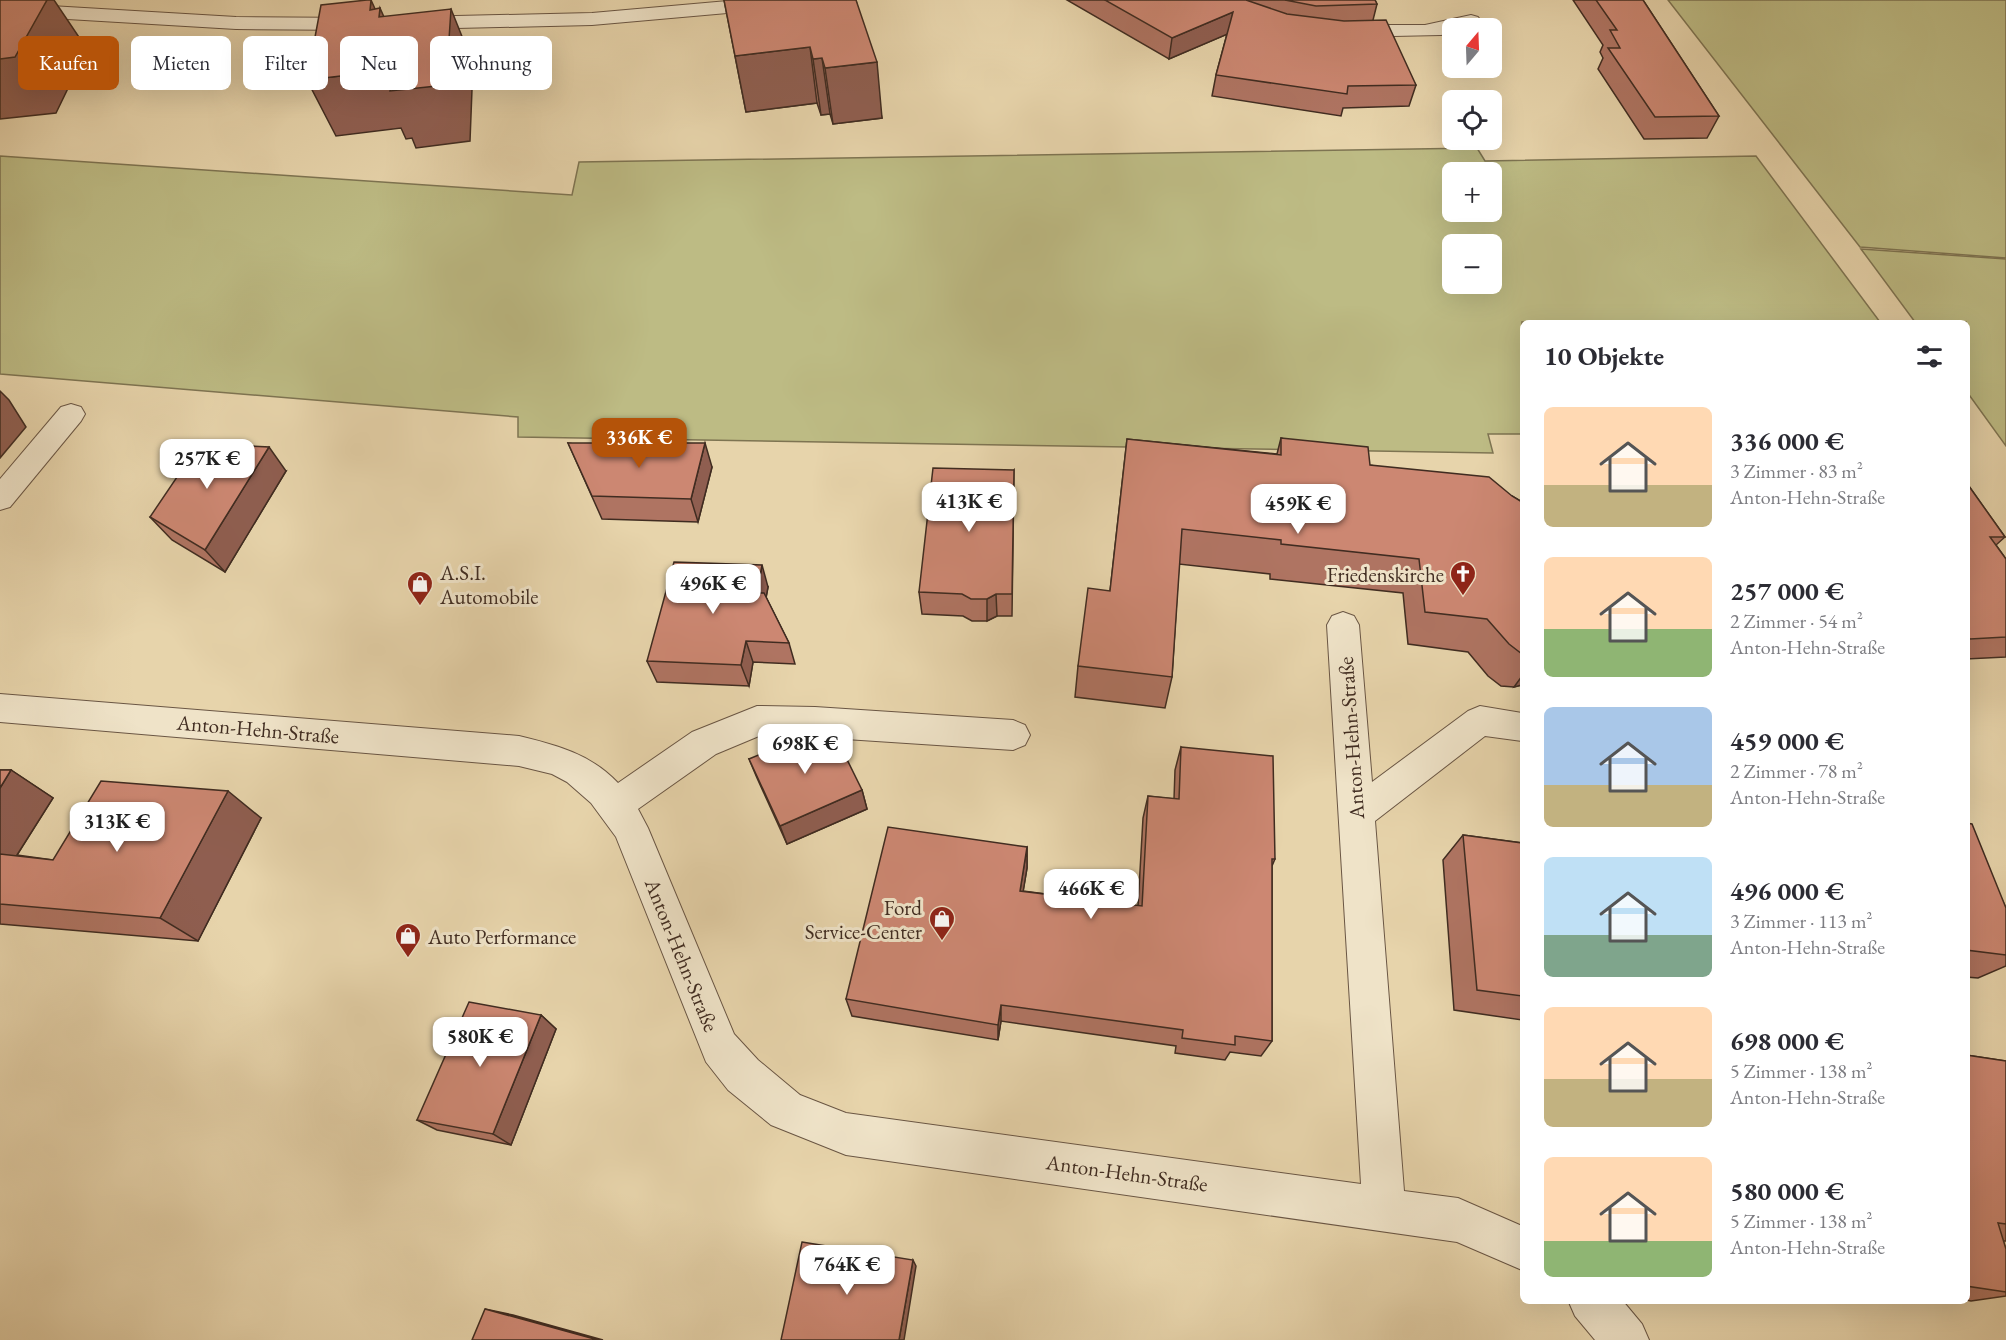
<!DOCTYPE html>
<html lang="de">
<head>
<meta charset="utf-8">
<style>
	body { margin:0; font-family:"EB Garamond",serif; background:#f7f7f7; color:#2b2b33; height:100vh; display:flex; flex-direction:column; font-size:22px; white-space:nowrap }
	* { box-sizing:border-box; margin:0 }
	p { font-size:20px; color:#7c7c81 }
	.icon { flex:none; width:33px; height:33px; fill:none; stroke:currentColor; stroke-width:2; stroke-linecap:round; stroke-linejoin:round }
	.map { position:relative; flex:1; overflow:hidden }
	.sheet { position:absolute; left:1520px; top:320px; width:450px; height:984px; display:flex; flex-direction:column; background:#fff; border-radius:9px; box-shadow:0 6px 24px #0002 }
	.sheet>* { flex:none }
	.hud { position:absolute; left:18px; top:36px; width:570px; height:54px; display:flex; gap:12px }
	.needle { width:39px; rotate:19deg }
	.fabs { position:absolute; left:1442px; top:18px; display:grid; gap:12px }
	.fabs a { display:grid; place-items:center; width:60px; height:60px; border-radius:9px; background:#fff; box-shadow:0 6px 24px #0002; font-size:30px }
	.price { position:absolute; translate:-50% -51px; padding:0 14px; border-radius:12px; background:#fff; color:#222; font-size:20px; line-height:39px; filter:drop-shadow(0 2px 3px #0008) }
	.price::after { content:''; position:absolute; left:50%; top:36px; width:18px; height:14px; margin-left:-9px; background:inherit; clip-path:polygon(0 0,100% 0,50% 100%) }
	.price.on { background:#b45309; color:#fff }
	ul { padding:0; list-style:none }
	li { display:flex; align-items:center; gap:18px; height:150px; padding:0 24px }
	li span { display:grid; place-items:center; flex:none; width:168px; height:120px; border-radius:9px; color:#555 }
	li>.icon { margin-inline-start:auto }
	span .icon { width:72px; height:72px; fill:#fffc; stroke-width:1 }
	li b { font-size:26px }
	h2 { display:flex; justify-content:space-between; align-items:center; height:72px; padding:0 24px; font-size:26px }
	.tag { padding:0 21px; border-radius:9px; background:#fff; box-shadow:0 6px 24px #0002; font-size:21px; line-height:54px }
	.tag.on { background:#b45309; color:#fff }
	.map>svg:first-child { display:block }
	.green { fill:#bdbb84; stroke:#7e7452; stroke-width:1.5; fill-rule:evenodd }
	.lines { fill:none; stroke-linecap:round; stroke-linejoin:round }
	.minor-casing { stroke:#6a5644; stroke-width:2 }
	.minor { fill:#efe3c8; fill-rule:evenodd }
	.wall { fill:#af7462; stroke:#402c21; stroke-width:1.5 }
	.shaded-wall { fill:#8f5e50; stroke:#402c21; stroke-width:1.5 }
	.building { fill:#cc8772; stroke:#402c21; stroke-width:1.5 }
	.labels { text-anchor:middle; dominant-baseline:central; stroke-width:6; stroke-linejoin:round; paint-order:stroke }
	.poi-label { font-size:21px; fill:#402c21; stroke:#efe3c8; text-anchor:start }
	.street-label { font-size:21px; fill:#402c21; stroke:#efe3c8 }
</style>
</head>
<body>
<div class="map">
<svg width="2006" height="1340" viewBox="0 0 2006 1340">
	<rect width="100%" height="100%" fill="#e7d4ab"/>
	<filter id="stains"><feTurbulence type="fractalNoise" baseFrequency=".00333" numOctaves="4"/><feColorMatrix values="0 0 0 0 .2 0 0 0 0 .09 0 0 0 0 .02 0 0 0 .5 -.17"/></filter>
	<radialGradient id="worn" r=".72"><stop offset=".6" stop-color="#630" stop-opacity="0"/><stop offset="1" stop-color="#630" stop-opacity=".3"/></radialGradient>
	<g class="green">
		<polygon points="1668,0 2006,0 2006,258 1860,247"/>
		<path d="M1477,148L1485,161L1756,156L1880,322H1522V434H1488L1493,453L518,437V417L0,374V156L572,195L579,162ZM1452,172H1491V212H1452ZM1452,244H1491V284H1452Z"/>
		<polygon points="1861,249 2006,259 2006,446 1967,392 1966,322 1915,322"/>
	</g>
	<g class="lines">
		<defs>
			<g id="minor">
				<polygon points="739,0 816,0 806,6 592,25 413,29 406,27 403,23 406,19 413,17 592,13"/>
				<polygon points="0,3 236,17 361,18 368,20 371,24 368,28 361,30 236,29 0,15"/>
				<polygon points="1471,15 1478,17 1481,21 1478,25 1452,28 1452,33 1441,35 1345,37 1338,35 1335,31 1338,27 1345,25 1425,25"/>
				<polygon points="71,404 81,407 85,414 81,421 10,507 0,510 0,479 61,407"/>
				<path d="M1343,612L1354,616L1359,625L1372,782L1468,711L1480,706L1522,713V741L1485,736L1375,821L1404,1191L1458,1198L1522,1226V1270L1457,1242L846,1155L771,1125L728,1090L706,1062L616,837L591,803L567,782L552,774L519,766L0,722V694L519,736C556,745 591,754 618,783L692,732L757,706L815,707L1013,720L1025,725L1030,735L1025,745L1013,750L815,737L759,736L716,754L638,809L648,828L734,1034L758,1060L800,1095L846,1113L1361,1184L1327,625L1332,616Z"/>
				<polygon points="1568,1300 1622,1300 1642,1324 1649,1340 1595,1340 1575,1316"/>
			</g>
		</defs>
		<use href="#minor" class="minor-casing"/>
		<use href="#minor" class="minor"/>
	</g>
	<g class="wall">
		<polygon points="724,0 856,0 882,118 833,124 830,114 821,115 817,103 746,112"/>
		<polygon points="1067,0 1375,0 1377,4 1373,20 1416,85 1409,106 1343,108 1341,116 1212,96 1216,75 1227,34 1169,59"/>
		<polygon points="1573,0 1643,0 1719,116 1707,138 1644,139 1598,69 1603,58 1600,52 1603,45"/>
		<polygon points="1281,438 1370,465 1512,496 1522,502 1522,685 1514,687 1501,686 1488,676 1468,652 1408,644 1403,593 1270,579 1270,574 1179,564 1172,677 1165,708 1075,697 1078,666 1110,591 1127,439 1277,454"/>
		<polygon points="568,443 712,467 698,522 602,519"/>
		<polygon points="1014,470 1012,616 997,616 987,621 972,621 963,616 922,614 919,592"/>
		<polygon points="286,471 225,572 172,540 150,517"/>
		<polygon points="1966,482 2005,537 1996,545 2006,559 2006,657 1966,659"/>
		<polygon points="768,587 766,597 789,643 795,664 753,662 749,686 657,682 647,661"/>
		<polygon points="1181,747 1275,859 1272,866 1272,1041 1261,1056 1230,1052 1225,1060 1175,1053 1176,1046 1001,1021 998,1040 852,1016 846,999 1027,847 1027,868 1023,891 1138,906 1143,818 1148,796 1174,799 1175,770"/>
		<polygon points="749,759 862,790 867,809 787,844 757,778"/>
		<polygon points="0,770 11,770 53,798 17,855 53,860 261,818 198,941 0,924"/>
		<polygon points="1966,823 2006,908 2006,966 1978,978 1966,977"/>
		<polygon points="1463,835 1522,843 1522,1020 1454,1010 1443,860"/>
		<polygon points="541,1015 556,1029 511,1145 437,1130 417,1120"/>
		<polygon points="1966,1055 2006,1061 2006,1241 2003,1241 2006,1249 2006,1296 1971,1301 1966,1300"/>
	</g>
	<g class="shaded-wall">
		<polygon points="47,0 54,0 87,49 56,113 0,119 0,59"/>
		<polygon points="371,0 396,55 370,10"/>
		<polygon points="380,8 405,64 379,17"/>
		<polygon points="451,9 473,64 470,141 416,148 412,138 406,139 401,128 336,136 307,80 382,71 391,82"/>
		<polygon points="1233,12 1230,33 1169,59 1172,38"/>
		<polygon points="810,47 817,103 746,112 735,56"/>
		<polygon points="822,58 830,114 821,115 813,59"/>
		<polygon points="877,62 882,118 833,124 825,68"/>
		<polygon points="0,391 9,400 26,427 0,458"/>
		<polygon points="705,443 712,467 698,522 691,499"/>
		<polygon points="269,447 286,471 225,572 205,550"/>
		<polygon points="762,565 768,587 763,615 757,593"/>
		<polygon points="996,594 997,616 987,621 987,599"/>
		<polygon points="746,641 753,662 749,686 741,665"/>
		<polygon points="1522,676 1522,685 1514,687"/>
		<polygon points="11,770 53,798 5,874 0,872 0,788"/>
		<polygon points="862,790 867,809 787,844 780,826"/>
		<polygon points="228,791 261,818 198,941 160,918"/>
		<polygon points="1027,847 1027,868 1020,911 1020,891"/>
		<polygon points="1001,1005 1001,1021 998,1040 998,1025"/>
		<polygon points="541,1015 556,1029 511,1145 493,1134"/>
		<polygon points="913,1260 916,1266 904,1340 899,1340"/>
		<polygon points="485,1309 513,1315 603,1340 598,1340"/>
	</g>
	<g class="building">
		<polygon points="0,0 47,0 15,57 0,59"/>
		<polygon points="367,0 371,0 370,10 380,8 379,17 451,9 446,85 390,91 391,82 380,83 382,71 307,80 321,5"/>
		<polygon points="724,0 856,0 877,62 825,68 822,58 813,59 810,47 735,56"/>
		<polygon points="1105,0 1246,0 1287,14 1344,21 1386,20 1416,85 1348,86 1347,94 1216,75 1233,12 1172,38"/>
		<polygon points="1285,0 1375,0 1377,4 1316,6"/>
		<polygon points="1596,0 1643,0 1719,116 1655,117 1608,48 1620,48 1610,30 1617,30"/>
		<polygon points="1281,438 1368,447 1370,465 1489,477 1512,496 1522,502 1522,654 1509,644 1487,619 1425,612 1419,559 1281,544 1281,540 1182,529 1172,677 1078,666 1088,588 1110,591 1127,439 1281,455"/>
		<polygon points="200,443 269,447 205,550 150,517"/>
		<polygon points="568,443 705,443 691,499 592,496"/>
		<polygon points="933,468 1014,470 1012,594 996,594 987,599 971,599 962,594 919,592"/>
		<polygon points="1966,482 2005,537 1990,537 2006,559 2006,637 1970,639 1966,634"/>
		<polygon points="674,562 762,565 757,593 764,593 789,643 746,641 741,665 647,661"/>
		<polygon points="830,725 862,790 780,826 749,759"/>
		<polygon points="1181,747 1273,756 1275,859 1272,859 1272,1041 1235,1036 1235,1045 1182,1038 1183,1030 1001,1005 998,1025 846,999 888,827 1027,847 1020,891 1142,906 1148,796 1179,799"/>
		<polygon points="0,770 11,770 0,788"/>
		<polygon points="101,781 228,791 160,918 0,904 0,854 53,860"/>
		<polygon points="1966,823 1972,824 2006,908 2006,955 1966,950"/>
		<polygon points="1463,835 1522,843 1522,996 1477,990"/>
		<polygon points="469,1002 541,1015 493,1134 417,1120"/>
		<polygon points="1966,1055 2006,1061 2006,1224 1998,1223 2006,1249 2006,1292 1966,1286"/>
		<polygon points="802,1242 913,1260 899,1340 781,1340"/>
		<polygon points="485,1309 598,1340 472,1340"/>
	</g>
	<defs>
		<symbol id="church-pin" viewBox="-11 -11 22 30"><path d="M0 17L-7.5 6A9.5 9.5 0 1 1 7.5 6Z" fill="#8f2418" stroke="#efe3c8"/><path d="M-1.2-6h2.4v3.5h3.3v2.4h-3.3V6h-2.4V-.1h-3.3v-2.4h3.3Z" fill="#fff"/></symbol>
		<symbol id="shop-pin" viewBox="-11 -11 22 30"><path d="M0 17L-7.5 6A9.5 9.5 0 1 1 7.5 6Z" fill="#8f2418" stroke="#efe3c8"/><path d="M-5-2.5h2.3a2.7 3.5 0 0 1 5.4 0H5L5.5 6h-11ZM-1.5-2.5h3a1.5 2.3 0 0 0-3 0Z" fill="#fff"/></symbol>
	</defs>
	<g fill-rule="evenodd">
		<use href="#church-pin" x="1448" y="559" width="30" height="40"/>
		<use href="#shop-pin" x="405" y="569" width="30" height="40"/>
		<use href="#shop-pin" x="927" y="904" width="30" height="40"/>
		<use href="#shop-pin" x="393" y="921" width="30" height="40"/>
	</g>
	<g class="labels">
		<g class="poi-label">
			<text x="440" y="572">A.S.I.<tspan x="440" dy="24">Automobile</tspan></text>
			<text x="1444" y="574" text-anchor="end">Friedenskirche</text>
			<text x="922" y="907" text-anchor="end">Ford<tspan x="922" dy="24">Service-Center</tspan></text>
			<text x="428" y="936">Auto Performance</text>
		</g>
		<g class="street-label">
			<text transform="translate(258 729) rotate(5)">Anton-Hehn-Straße</text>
			<text transform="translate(1351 738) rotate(-94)">Anton-Hehn-Straße</text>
			<text transform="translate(682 955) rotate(68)">Anton-Hehn-Straße</text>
			<text transform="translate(1127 1173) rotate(8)">Anton-Hehn-Straße</text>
		</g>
	</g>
	<rect width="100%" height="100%" filter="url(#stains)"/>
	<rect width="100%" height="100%" fill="url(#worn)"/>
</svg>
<div class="fabs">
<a><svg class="needle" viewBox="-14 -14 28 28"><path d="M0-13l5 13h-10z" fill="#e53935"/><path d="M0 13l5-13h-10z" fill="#7c7c81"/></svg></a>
<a><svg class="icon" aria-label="locate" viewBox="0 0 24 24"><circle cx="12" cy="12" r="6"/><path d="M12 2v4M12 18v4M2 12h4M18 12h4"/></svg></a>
<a>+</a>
<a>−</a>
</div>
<b class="price on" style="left:639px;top:469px">336K €</b>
<b class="price" style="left:207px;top:490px">257K €</b>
<b class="price" style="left:969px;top:533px">413K €</b>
<b class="price" style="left:1298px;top:535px">459K €</b>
<b class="price" style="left:713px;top:615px">496K €</b>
<b class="price" style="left:805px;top:775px">698K €</b>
<b class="price" style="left:117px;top:853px">313K €</b>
<b class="price" style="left:1091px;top:920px">466K €</b>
<b class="price" style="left:480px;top:1068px">580K €</b>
<b class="price" style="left:847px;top:1296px">764K €</b>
<div class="hud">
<a class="tag on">Kaufen</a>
<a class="tag">Mieten</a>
<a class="tag">Filter</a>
<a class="tag">Neu</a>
<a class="tag">Wohnung</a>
</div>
<section class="sheet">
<h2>10 Objekte<svg class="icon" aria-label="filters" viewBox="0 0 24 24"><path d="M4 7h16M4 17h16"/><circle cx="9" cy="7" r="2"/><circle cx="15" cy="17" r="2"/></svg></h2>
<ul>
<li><span style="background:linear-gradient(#ffd9b3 65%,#c2b280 0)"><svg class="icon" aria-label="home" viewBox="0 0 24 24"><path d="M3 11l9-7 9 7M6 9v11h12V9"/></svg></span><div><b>336 000 €</b><p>3 Zimmer · 83 m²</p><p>Anton-Hehn-Straße</p></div></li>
<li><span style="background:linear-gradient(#ffd9b3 60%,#8fb573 0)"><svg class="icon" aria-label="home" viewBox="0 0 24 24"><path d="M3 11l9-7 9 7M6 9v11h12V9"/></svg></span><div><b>257 000 €</b><p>2 Zimmer · 54 m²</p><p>Anton-Hehn-Straße</p></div></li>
<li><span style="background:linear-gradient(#a9c7e8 65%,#c2b280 0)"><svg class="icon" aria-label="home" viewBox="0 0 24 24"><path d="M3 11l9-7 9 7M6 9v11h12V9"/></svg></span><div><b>459 000 €</b><p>2 Zimmer · 78 m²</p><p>Anton-Hehn-Straße</p></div></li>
<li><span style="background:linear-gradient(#bfe0f5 65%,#7fa58c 0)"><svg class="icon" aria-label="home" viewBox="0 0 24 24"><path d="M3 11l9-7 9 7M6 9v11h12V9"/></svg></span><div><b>496 000 €</b><p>3 Zimmer · 113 m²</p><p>Anton-Hehn-Straße</p></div></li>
<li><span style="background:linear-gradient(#ffd9b3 60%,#c2b280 0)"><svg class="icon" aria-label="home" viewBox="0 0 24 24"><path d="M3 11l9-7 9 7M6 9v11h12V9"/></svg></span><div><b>698 000 €</b><p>5 Zimmer · 138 m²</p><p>Anton-Hehn-Straße</p></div></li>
<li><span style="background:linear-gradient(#ffd9b3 70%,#8fb573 0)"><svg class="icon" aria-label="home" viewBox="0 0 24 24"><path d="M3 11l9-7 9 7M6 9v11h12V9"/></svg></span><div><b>580 000 €</b><p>5 Zimmer · 138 m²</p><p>Anton-Hehn-Straße</p></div></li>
</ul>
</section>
</div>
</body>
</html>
